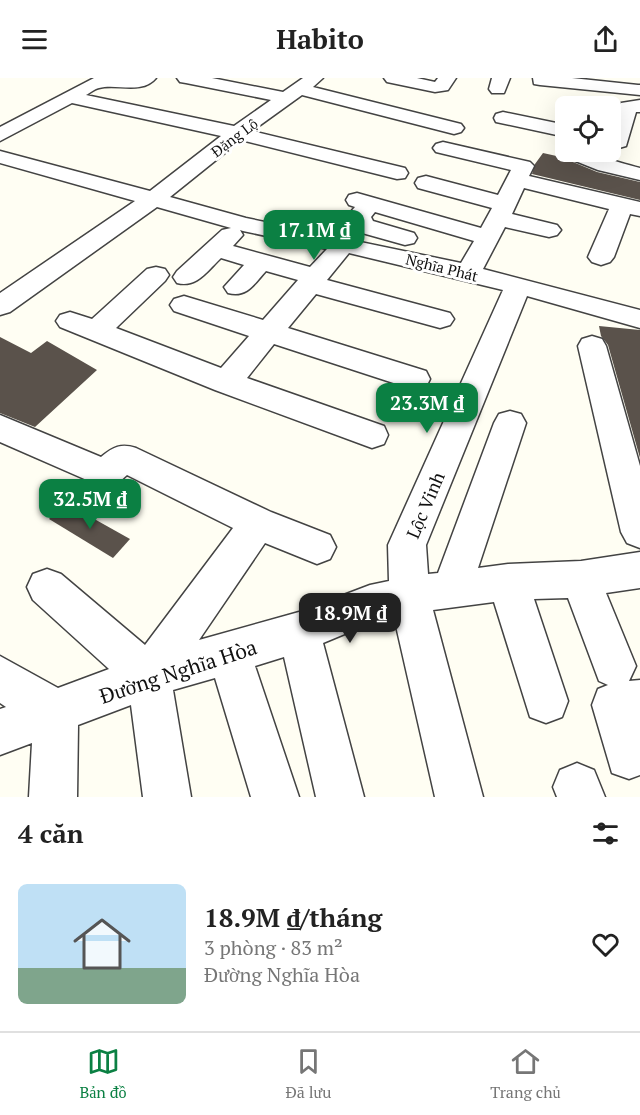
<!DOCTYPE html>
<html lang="vi">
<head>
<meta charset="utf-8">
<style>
	body { margin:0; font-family:"PT Serif",serif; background:#f2f2f2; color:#222; height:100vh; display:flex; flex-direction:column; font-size:22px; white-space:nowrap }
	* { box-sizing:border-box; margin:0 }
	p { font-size:20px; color:#767676 }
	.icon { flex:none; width:33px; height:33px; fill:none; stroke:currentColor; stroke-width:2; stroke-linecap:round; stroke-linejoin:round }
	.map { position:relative; height:719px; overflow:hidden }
	.details { display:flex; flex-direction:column; background:#fff; flex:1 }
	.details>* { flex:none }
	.tools { position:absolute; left:555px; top:18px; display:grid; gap:12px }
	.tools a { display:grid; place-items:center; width:66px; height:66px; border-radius:9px; background:#fff; box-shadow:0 6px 24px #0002; font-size:30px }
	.price { position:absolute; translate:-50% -51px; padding:0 14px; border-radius:12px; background:#0b8043; color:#fff; font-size:20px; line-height:39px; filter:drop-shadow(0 2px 3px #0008) }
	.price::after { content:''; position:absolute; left:50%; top:36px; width:18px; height:14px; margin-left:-9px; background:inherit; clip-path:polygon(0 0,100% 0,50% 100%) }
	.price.active { background:#222; color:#fff }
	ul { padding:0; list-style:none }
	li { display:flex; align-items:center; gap:18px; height:150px; padding:0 18px }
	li+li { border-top:2px solid #e0e0e0 }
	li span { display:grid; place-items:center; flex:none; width:168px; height:120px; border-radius:9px; color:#555 }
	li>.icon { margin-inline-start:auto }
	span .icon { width:72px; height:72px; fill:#fffc; stroke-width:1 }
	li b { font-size:26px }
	h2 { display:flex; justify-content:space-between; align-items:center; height:72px; padding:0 18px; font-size:26px }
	header { display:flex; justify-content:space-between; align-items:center; height:78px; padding:0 18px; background:#fff; font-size:27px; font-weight:700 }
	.dock { display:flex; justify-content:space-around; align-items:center; height:84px; border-top:2px solid #e0e0e0; background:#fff; font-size:16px; color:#767676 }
	.dock a { display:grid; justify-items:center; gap:3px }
	.dock .active { color:#0b8043 }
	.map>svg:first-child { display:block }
	.building { fill:#5a524b }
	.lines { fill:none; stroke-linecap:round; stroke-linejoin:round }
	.minor-casing { stroke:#434343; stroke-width:3 }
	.minor { fill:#fff; fill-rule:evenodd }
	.labels { text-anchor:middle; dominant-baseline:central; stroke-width:6; stroke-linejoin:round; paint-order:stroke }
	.far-street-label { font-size:15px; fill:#101010; stroke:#fff }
	.street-label { font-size:18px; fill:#101010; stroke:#fff }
	.near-street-label { font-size:21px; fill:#101010; stroke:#fff }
</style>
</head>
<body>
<header><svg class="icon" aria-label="menu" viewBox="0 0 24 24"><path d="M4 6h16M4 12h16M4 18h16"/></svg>Habito<svg class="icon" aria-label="share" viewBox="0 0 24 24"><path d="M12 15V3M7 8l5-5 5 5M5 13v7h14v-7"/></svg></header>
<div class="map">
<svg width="640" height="719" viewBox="0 0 640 719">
	<rect width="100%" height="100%" fill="#fffef3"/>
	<g class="building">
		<polygon points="543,75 561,79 597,94 640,104 640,122 532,96 535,86"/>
		<polygon points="599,248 640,252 640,380 608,267 601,258"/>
		<polygon points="0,259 31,275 47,263 97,292 35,349 0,335"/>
		<polygon points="64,424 130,461 113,480 49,441"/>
	</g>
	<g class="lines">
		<defs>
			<g id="minor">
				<path d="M94,0H156C142,17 116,5 99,10C94,11 90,15 86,17L234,48L271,22L186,5L180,4L177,0H212L283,14L303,0H323L313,9L461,46L464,50L461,54L454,56L302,17L252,53L405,90L408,95L405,100L397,101L241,62L170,119L246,140L461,185L474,163L375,134L371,139L373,143L414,155L417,160L414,165L405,167L355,153L347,138L355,129L349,127L346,122L349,117L357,115L481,150L492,130L418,110L415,105L418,100L426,98L498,117L511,92L436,74L433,70L436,66L443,64L530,84L534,88L529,98L640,124V138L630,136L614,179L610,184L601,187L592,184L588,179L609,131L524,110L512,136L557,147L561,152L557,157L549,159L505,149L483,191L640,232V250L527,218L426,467L428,496L438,495L494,345L499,336L510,333L521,336L526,345L478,490L508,486L581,483L640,474V510L606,515L636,588L629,603L640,602V697L629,701L612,695L592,627L598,611L608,607L599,603L568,520L534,521L568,623L562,639L546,645L530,639L494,524L433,532L483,719H435L394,539L371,545L323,565L364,719H316L284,579L255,588L299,719H251L215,600L173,612L191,719H143L131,627L78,647L77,719H29L32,665L0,677V631L6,629L0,625V578L58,610L109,591L33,522L27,509L33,496L47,491L61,496L145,567L233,450L127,397L117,406L105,410L0,364V337L101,379C113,369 121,365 136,370L271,434L330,457L336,469L330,481L317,486L265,465L199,562L299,534L370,507L389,503L388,467L503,212L349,175L327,202L450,235L454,241L450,247L440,250L316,216L288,250L426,293L430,301L426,309L415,312L274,266L247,300L384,348L388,357L384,366L372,370L215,312L60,249L56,243L60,237L70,234L92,241L147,191L156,189L165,191L169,197L165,203L116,250L221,290L249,258L174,233L170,227L174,221L184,218L263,242L298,202L266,193C254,206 247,220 228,215L224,209L244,187L221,180C207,193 197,210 177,205L173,199L177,193L222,152L231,150L157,129L10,234L0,237V215L135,123L0,85V73L150,113L221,58L72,25L0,63V49ZM240,152L243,153L327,171L310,189L233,168L243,157Z"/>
				<polygon points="384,0 417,0 435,4 438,0 456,0 448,12 435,14 387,4"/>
				<polygon points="492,0 510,0 504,15 492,15 489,11"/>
				<polygon points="533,0 572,0 638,7 640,7 640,17 540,7 534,6"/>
				<path d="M640,22V34H636L626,68L619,70L610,68C610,55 614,37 621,25Z"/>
				<polygon points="503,34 566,47 566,59 496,44 494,40 496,36"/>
				<path d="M566,69V74C592,74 615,84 640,90V102L598,92L563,78L560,74Z"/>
				<polygon points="592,258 602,261 606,268 640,388 640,470 627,465 621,454 578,268 582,261"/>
				<polygon points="577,685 594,692 605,719 557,719 553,709 560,692"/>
			</g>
		</defs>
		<use href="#minor" class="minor-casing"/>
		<use href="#minor" class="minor"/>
	</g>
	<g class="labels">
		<g class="far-street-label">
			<text transform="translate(234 59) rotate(-37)">Đặng Lộ</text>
			<text transform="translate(442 189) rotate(14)">Nghĩa Phát</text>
		</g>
		<g class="street-label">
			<text transform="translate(425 427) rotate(-67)">Lộc Vinh</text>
		</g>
		<g class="near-street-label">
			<text transform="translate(178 593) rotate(-18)">Đường Nghĩa Hòa</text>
		</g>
	</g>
</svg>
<div class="tools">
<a><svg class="icon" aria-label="locate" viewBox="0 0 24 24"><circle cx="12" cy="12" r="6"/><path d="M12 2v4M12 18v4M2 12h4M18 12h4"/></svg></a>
</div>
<b class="price" style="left:314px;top:183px">17.1M ₫</b>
<b class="price" style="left:427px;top:356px">23.3M ₫</b>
<b class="price" style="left:90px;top:452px">32.5M ₫</b>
<b class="price active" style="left:350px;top:566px">18.9M ₫</b>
</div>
<section class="details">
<h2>4 căn<svg class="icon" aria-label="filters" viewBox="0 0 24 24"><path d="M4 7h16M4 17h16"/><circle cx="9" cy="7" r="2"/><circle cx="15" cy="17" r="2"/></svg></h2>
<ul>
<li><span style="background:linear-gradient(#bfe0f5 70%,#7fa58c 0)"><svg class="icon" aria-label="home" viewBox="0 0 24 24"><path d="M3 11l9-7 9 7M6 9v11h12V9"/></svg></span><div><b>18.9M ₫/tháng</b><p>3 phòng · 83 m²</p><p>Đường Nghĩa Hòa</p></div><svg class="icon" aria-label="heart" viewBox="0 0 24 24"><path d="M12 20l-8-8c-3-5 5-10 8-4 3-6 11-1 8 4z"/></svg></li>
</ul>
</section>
<nav class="dock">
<a class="active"><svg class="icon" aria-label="map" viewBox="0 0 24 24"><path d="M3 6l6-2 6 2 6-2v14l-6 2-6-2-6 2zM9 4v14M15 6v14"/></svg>Bản đồ</a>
<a><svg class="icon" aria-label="saved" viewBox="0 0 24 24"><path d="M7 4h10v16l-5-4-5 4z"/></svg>Đã lưu</a>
<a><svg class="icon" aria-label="home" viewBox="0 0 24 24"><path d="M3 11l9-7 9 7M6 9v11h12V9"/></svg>Trang chủ</a>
</nav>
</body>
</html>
